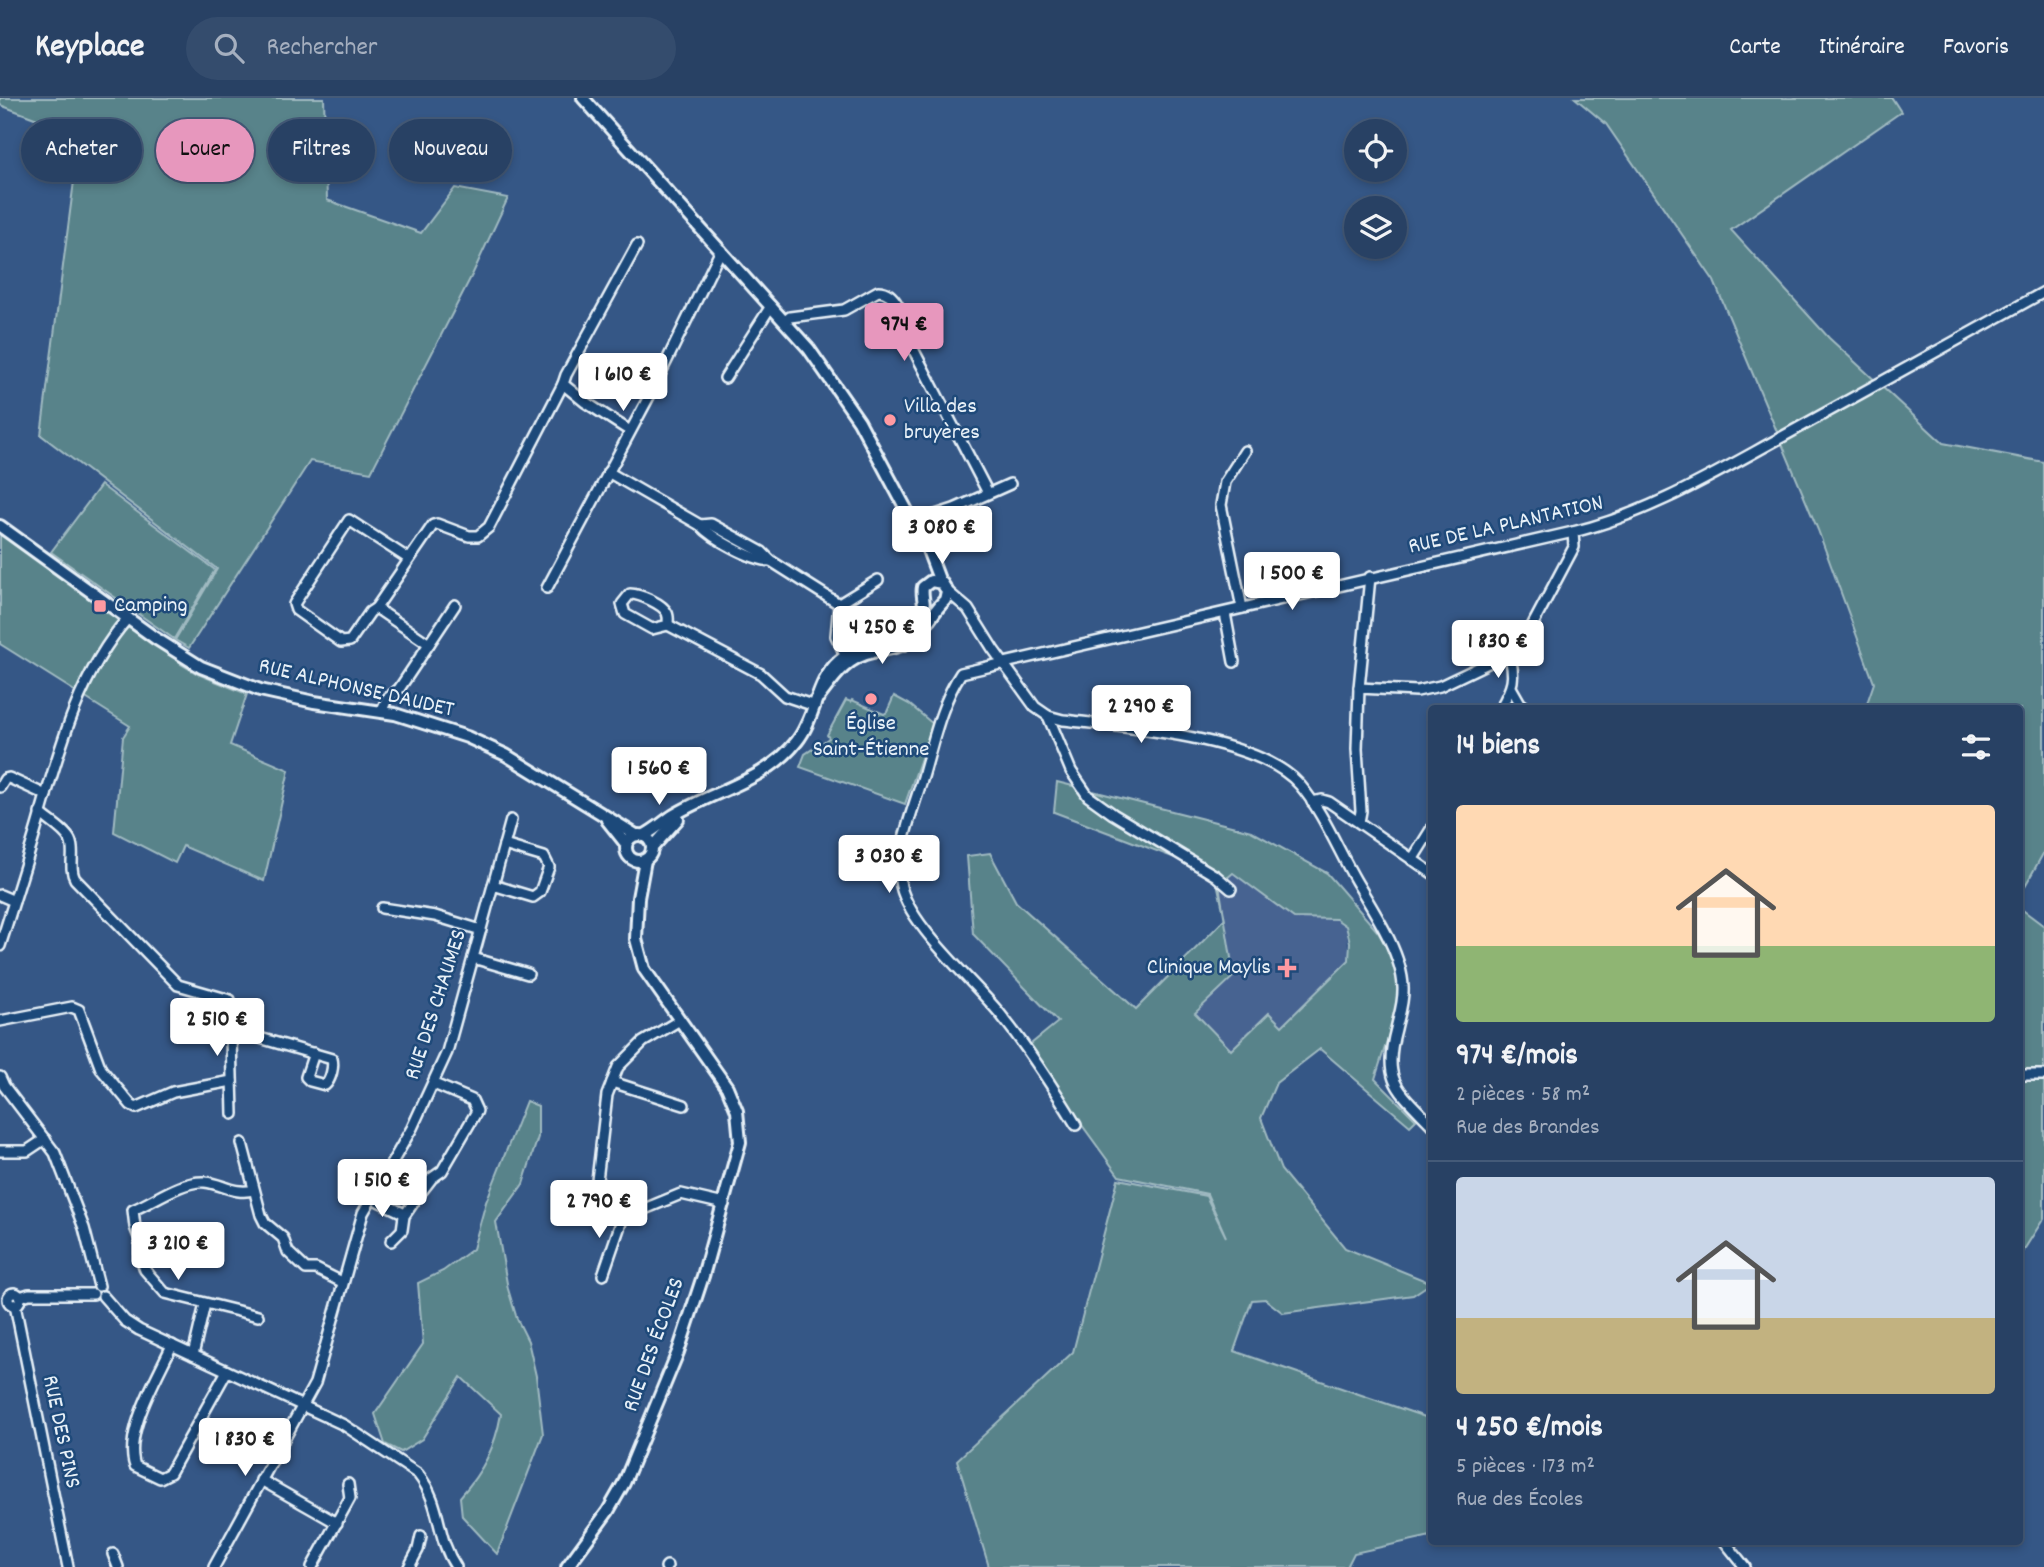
<!DOCTYPE html>
<html lang="fr">
<head>
<meta charset="utf-8">
<style>
	body { margin:0; font-family:Dekko,sans-serif; background:#344c6d; color:#f1f3f6; height:100vh; display:flex; flex-direction:column; font-size:26px; white-space:nowrap }
	* { box-sizing:border-box; margin:0 }
	p { font-size:23px; color:#a5afbf }
	.icon { flex:none; width:38px; height:38px; fill:none; stroke:currentColor; stroke-width:2; stroke-linecap:round; stroke-linejoin:round }
	.map { position:relative; flex:1; overflow:hidden }
	.drawer { position:absolute; left:1428px; top:607px; width:595px; height:840px; display:flex; flex-direction:column; background:#284164; border-radius:7px; box-shadow:0 4px 10px #0003,0 0 0 2px #445a78 }
	.drawer>* { flex:none }
	.guide { position:absolute; left:21px; top:21px; width:665px; height:63px; display:flex; gap:14px }
	.tools { position:absolute; left:1344px; top:21px; display:grid; gap:14px }
	.tools a { display:grid; place-items:center; width:63px; height:63px; border-radius:50%; background:#284164; box-shadow:0 4px 10px #0003,0 0 0 2px #445a78; font-size:35px }
	.price { position:absolute; translate:-50% -60px; padding:0 16px; border-radius:7px; background:#fff; color:#222; font-size:23px; line-height:46px; filter:drop-shadow(0 2px 4px #0008) }
	.price::after { content:''; position:absolute; left:50%; top:42px; width:21px; height:16px; margin-left:-10px; background:inherit; clip-path:polygon(0 0,100% 0,50% 100%) }
	.price.on { background:#e797bd; color:#111 }
	ul { padding:0; list-style:none }
	li { display:grid; align-content:center; gap:14px; height:371px; padding:0 28px }
	li+li { border-top:2px solid #445a78 }
	li span { display:grid; place-items:center; height:217px; border-radius:7px; color:#555 }
	li>.icon { margin-inline-start:auto }
	span .icon { width:126px; height:126px; fill:#fffc; stroke-width:1 }
	li b { font-size:30px }
	h2 { display:flex; justify-content:space-between; align-items:center; height:84px; padding:0 28px; font-size:30px }
	.tag { padding:0 24px; border-radius:32px; background:#284164; box-shadow:0 4px 10px #0003,0 0 0 2px #445a78; font-size:24px; line-height:63px }
	.tag.on { background:#e797bd; color:#111 }
	header { display:flex; align-items:center; gap:42px; box-sizing:border-box; height:98px; padding:0 35px; background:#284164; border-bottom:2px solid #445a78 }
	header strong { font-size:33px }
	nav { display:flex; gap:38px; margin-inline-start:auto; font-size:24px }
	.search { width:490px; height:63px; background:#344c6d; display:flex; align-items:center; gap:18px; box-sizing:border-box; padding:0 24px; border-radius:38px; color:#a5afbf; font-size:26px }
	.map>svg:first-child { display:block }
	.built { fill:#476391 }
	.green { fill:#58838a; stroke:#a0bac1; stroke-width:2; fill-rule:evenodd }
	.lines { fill:none; stroke-linecap:round; stroke-linejoin:round }
	.minor-casing { stroke:#e8f1f8; stroke-width:14 }
	.tertiary-casing { stroke:#e8f1f8; stroke-width:16 }
	.minor { stroke:#1f4a7a; stroke-width:9 }
	.tertiary { stroke:#1f4a7a; stroke-width:10 }
	.poi-dot { fill:#ff9aa2; stroke:#1f4a7a; stroke-width:2.5 }
	.labels { text-anchor:middle; dominant-baseline:central; stroke-width:5; stroke-linejoin:round; paint-order:stroke }
	.poi-label { font-size:23px; fill:#e8f1f8; stroke:#1f4a7a; text-anchor:start }
	.street-label { font-size:23px; fill:#e8f1f8; stroke:#1f4a7a }
</style>
</head>
<body>
<header>
<strong>Keyplace</strong>
<div class="search"><svg class="icon" aria-label="search" viewBox="0 0 24 24"><circle cx="10" cy="10" r="6"/><path d="M15 15l6 6"/></svg>Rechercher</div>
<nav><a>Carte</a><a>Itinéraire</a><a>Favoris</a></nav>
</header>
<div class="map">
<svg width="2044" height="1469" viewBox="0 0 2044 1469">
	<rect width="100%" height="100%" fill="#355786"/>
	<filter id="ink" filterUnits="userSpaceOnUse"><feTurbulence type="fractalNoise" baseFrequency=".0143" numOctaves="2"/><feDisplacementMap in="SourceGraphic" scale="14" xChannelSelector="R" yChannelSelector="G"/><feConvolveMatrix kernelMatrix="1 2 1 2 8 2 1 2 1" color-interpolation-filters="sRGB"/></filter>
	<g filter="url(#ink)">
		<polygon class="built" points="1232,775 1294,820 1337,821 1346,828 1349,862 1282,928 1269,916 1231,952 1195,915 1234,878 1219,787"/>
		<g class="green">
			<polygon points="0,0 324,0 327,102 421,135 455,90 508,100 473,175 371,374 310,363 189,550 175,542 217,471 41,337 80,37 0,7"/>
			<polygon points="1575,0 1892,0 1901,14 1731,132 1829,240 1943,345 2044,364 2044,754 2020,797 2020,611 1865,611 1874,585 1818,432 1714,183 1606,26"/>
			<polygon points="101,387 215,472 174,541 51,454"/>
			<polygon points="0,429 182,563 181,566 198,576 247,596 230,647 289,672 264,783 183,748 175,765 114,734 123,639 130,628 0,546"/>
			<polygon points="894,598 909,606 933,626 905,706 800,669 805,656 829,640 827,637 846,602 851,604 852,602 884,616 887,614"/>
			<path d="M1057,684L1251,733L1327,775L1378,834L1397,867L1399,904L1375,981L1416,1022L1410,1028L1320,951L1276,985L1261,1020L1281,1072L1345,1150L1431,1185L1413,1197L1283,1215L1265,1201L1252,1202L1234,1253L1431,1321V1438L1354,1455L1347,1469H989L957,1362L1073,1254L1118,1081L1206,1098L1226,1139L1207,1096L1119,1078L1026,950L1058,924L973,836L967,758L990,755L1016,804L1136,911L1225,821L1215,775L1054,714ZM1233,775L1294,820L1336,821L1346,828L1350,844L1349,862L1282,928L1269,915L1231,952L1195,915L1234,878L1219,787Z"/>
			<polygon points="2020,810 2044,828 2044,1120 2020,1158"/>
			<path d="M526,1003L538,1008V1039L523,1086L496,1124L508,1191L517,1221L528,1243L536,1278L543,1336L497,1456L462,1418L460,1399C483,1373 495,1350 501,1316L461,1279L422,1341L401,1354L385,1346L375,1316L423,1246L418,1185L443,1173L473,1151L486,1104Z"/>
		</g>
		<g class="lines">
			<defs>
				<g id="minor">
					<path d="M785,223L790,219L844,212L878,193C900,193 905,228 910,245L988,395"/>
					<polyline points="725,280 771,208"/>
					<polyline points="630,333 585,304 563,286 566,277 637,147"/>
					<path d="M608,374L700,427C713,441 751,462 771,463"/>
					<polyline points="914,424 954,411 1010,386"/>
					<polyline points="700,427 711,426 762,454 771,463 839,506 836,538 848,563"/>
					<polyline points="547,490 652,293 721,152"/>
					<path d="M947,493L968,511L993,551L1035,609L1048,618L1063,622C1124,629 1259,639 1300,687C1323,714 1338,752 1356,783C1373,812 1402,855 1403,889C1404,904 1399,917 1396,931C1382,983 1397,991 1432,1027"/>
					<path d="M630,496C640,496 663,506 667,515C669,519 668,523 668,527L652,531L625,516L622,506Z"/>
					<polyline points="839,506 878,482"/>
					<polyline points="376,510 370,514 350,543 341,544 296,512 294,506 349,422 409,461"/>
					<polyline points="1242,510 1221,407 1225,384 1245,353"/>
					<polyline points="1225,515 1234,564"/>
					<polyline points="668,527 761,576 785,598 815,608"/>
					<polyline points="429,546 376,510 433,427 437,426 469,438 478,438 489,429 563,286"/>
					<polyline points="1359,590 1417,593 1440,588 1509,555 1531,530 1574,449 1573,434"/>
					<polyline points="1512,591 1520,605 1528,611"/>
					<path d="M1500,611C1513,588 1516,580 1509,555"/>
					<polyline points="381,614 387,601 399,591 455,507"/>
					<polyline points="1048,618 1071,673 1088,698 1113,716 1216,778 1231,791"/>
					<polyline points="0,689 5,681 9,680 46,697"/>
					<polyline points="1312,704 1322,702 1329,704 1432,775"/>
					<path d="M40,715C49,723 65,732 70,742C76,754 68,769 75,781L178,887L230,902L233,1016"/>
					<polyline points="1359,724 1361,713 1357,651 1359,590 1370,479"/>
					<polyline points="1412,762 1432,730"/>
					<polyline points="493,787 533,799 540,794 549,769 544,759 504,747"/>
					<polyline points="0,797 14,803"/>
					<polyline points="382,810 435,818 481,832"/>
					<path d="M0,848C13,807 26,766 38,725C58,655 79,575 128,520"/>
					<polyline points="473,860 528,876"/>
					<polyline points="680,922 643,944 618,969 607,997 596,1091 605,1106 624,1116 637,1114 681,1096 724,1106"/>
					<polyline points="0,923 72,909 79,912 101,971 131,1007 136,1010 173,994 232,983"/>
					<path d="M232,932L332,961C334,968 331,982 325,987L310,983L306,979L314,955"/>
					<polyline points="2020,977 2044,977"/>
					<polyline points="0,979 4,988 55,1055 84,1130 99,1188"/>
					<polyline points="612,984 684,1007"/>
					<path d="M1076,1027C1053,989 1029,952 1001,917C974,883 905,825 900,783C896,753 914,708 923,679C933,645 941,605 961,575C1165,527 1369,480 1573,434C1648,416 1714,376 1782,339C1869,291 1956,242 2044,194"/>
					<polyline points="242,1045 261,1117 265,1125 283,1140 288,1154 306,1171 316,1171 342,1184"/>
					<polyline points="0,1053 27,1053 45,1041"/>
					<path d="M254,1092C234,1097 223,1086 205,1084C182,1082 153,1104 133,1112L135,1129L140,1142V1157L145,1172L165,1195L258,1218"/>
					<polyline points="372,1100 405,1116"/>
					<polyline points="391,1143 402,1132 404,1118 418,1098 432,1080 442,1073 477,1013 472,1002 434,986"/>
					<polyline points="603,1177 624,1116"/>
					<circle cx="14" cy="1201" r="6"/>
					<path d="M103,1198L125,1223L139,1232L344,1327L418,1376C443,1408 435,1438 456,1469"/>
					<polyline points="20,1199 29,1196 93,1196"/>
					<polyline points="15,1207 68,1469"/>
					<path d="M172,1247C158,1278 123,1335 135,1368L160,1380L170,1375L227,1273"/>
					<polyline points="193,1257 205,1206"/>
					<polyline points="261,1382 337,1425"/>
					<polyline points="1725,1444 1745,1469"/>
					<polyline points="113,1456 118,1469"/>
					<polyline points="214,1469 315,1285 363,1115 412,1030 447,954 511,722"/>
					<polyline points="312,1469 350,1400 348,1386"/>
					<polyline points="409,1469 418,1452 421,1438"/>
					<polyline points="666,1469 667,1468"/>
				</g>
				<g id="tertiary">
					<polyline points="583,0 809,251 859,323 928,452 940,484"/>
					<polyline points="0,428 155,540 201,569 260,592 314,604 395,616 467,639 506,657 636,737"/>
					<polyline points="607,722 626,746"/>
					<circle cx="639" cy="750" r="13"/>
					<path d="M643,738C655,732 663,724 674,717C715,692 766,683 797,643C816,619 816,583 839,563C863,542 914,551 923,515C926,505 921,498 923,489L931,483L942,485L947,493L945,502C932,514 925,533 910,543C898,550 885,551 873,554C847,559 834,579 819,599"/>
					<polyline points="652,750 678,721"/>
					<polyline points="567,1469 608,1413 624,1385 678,1254 703,1178 740,1044 737,1013 727,989 644,871 636,841 638,800 645,762"/>
				</g>
			</defs>
			<use href="#minor" class="minor-casing"/>
			<use href="#tertiary" class="tertiary-casing"/>
			<use href="#minor" class="minor"/>
			<use href="#tertiary" class="tertiary"/>
		</g>
	</g>
	<g class="poi-dot">
		<circle cx="890" cy="322" r="7"/>
		<rect x="93" y="501" width="14" height="14" rx="3.5"/>
		<circle cx="871" cy="601" r="7"/>
		<path d="M1283.5 859.5h7v7h7v7h-7v7h-7v-7h-7v-7h7z"/>
	</g>
	<g class="labels">
		<g class="poi-label">
			<text x="904" y="309">Villa des<tspan x="904" dy="26">bruyères</tspan></text>
			<text x="114" y="508">Camping</text>
			<text x="871" y="626" text-anchor="middle">Église<tspan x="871" dy="26">Saint-Étienne</tspan></text>
			<text x="1271" y="870" text-anchor="end">Clinique Maylis</text>
		</g>
		<g class="street-label">
			<text transform="translate(1506 428) rotate(-13)">RUE DE LA PLANTATION</text>
			<text transform="translate(356 591) rotate(13)">RUE ALPHONSE DAUDET</text>
			<text transform="translate(437 907) rotate(-72)">RUE DES CHAUMES</text>
			<text transform="translate(655 1247) rotate(-70)">RUE DES ÉCOLES</text>
			<text transform="translate(60 1334) rotate(78)">RUE DES PINS</text>
		</g>
	</g>
</svg>
<div class="tools">
<a><svg class="icon" aria-label="locate" viewBox="0 0 24 24"><circle cx="12" cy="12" r="6"/><path d="M12 2v4M12 18v4M2 12h4M18 12h4"/></svg></a>
<a><svg class="icon" aria-label="layers" viewBox="0 0 24 24"><path d="M12 4l9 5-9 5-9-5zM3 14l9 5 9-5"/></svg></a>
</div>
<b class="price on" style="left:904px;top:265px">974 €</b>
<b class="price" style="left:623px;top:315px">1 610 €</b>
<b class="price" style="left:942px;top:468px">3 080 €</b>
<b class="price" style="left:1292px;top:514px">1 500 €</b>
<b class="price" style="left:882px;top:568px">4 250 €</b>
<b class="price" style="left:1498px;top:582px">1 830 €</b>
<b class="price" style="left:1141px;top:647px">2 290 €</b>
<b class="price" style="left:659px;top:709px">1 560 €</b>
<b class="price" style="left:889px;top:797px">3 030 €</b>
<b class="price" style="left:217px;top:960px">2 510 €</b>
<b class="price" style="left:382px;top:1121px">1 510 €</b>
<b class="price" style="left:599px;top:1142px">2 790 €</b>
<b class="price" style="left:178px;top:1184px">3 210 €</b>
<b class="price" style="left:245px;top:1380px">1 830 €</b>
<div class="guide">
<a class="tag">Acheter</a>
<a class="tag on">Louer</a>
<a class="tag">Filtres</a>
<a class="tag">Nouveau</a>
</div>
<section class="drawer">
<h2>14 biens<svg class="icon" aria-label="filters" viewBox="0 0 24 24"><path d="M4 7h16M4 17h16"/><circle cx="9" cy="7" r="2"/><circle cx="15" cy="17" r="2"/></svg></h2>
<ul>
<li><span style="background:linear-gradient(#ffd9b3 65%,#8fb573 0)"><svg class="icon" aria-label="home" viewBox="0 0 24 24"><path d="M3 11l9-7 9 7M6 9v11h12V9"/></svg></span><div><b>974 €/mois</b><p>2 pièces · 58 m²</p><p>Rue des Brandes</p></div></li>
<li><span style="background:linear-gradient(#c9d6e8 65%,#c2b280 0)"><svg class="icon" aria-label="home" viewBox="0 0 24 24"><path d="M3 11l9-7 9 7M6 9v11h12V9"/></svg></span><div><b>4 250 €/mois</b><p>5 pièces · 173 m²</p><p>Rue des Écoles</p></div></li>
</ul>
</section>
</div>
</body>
</html>
